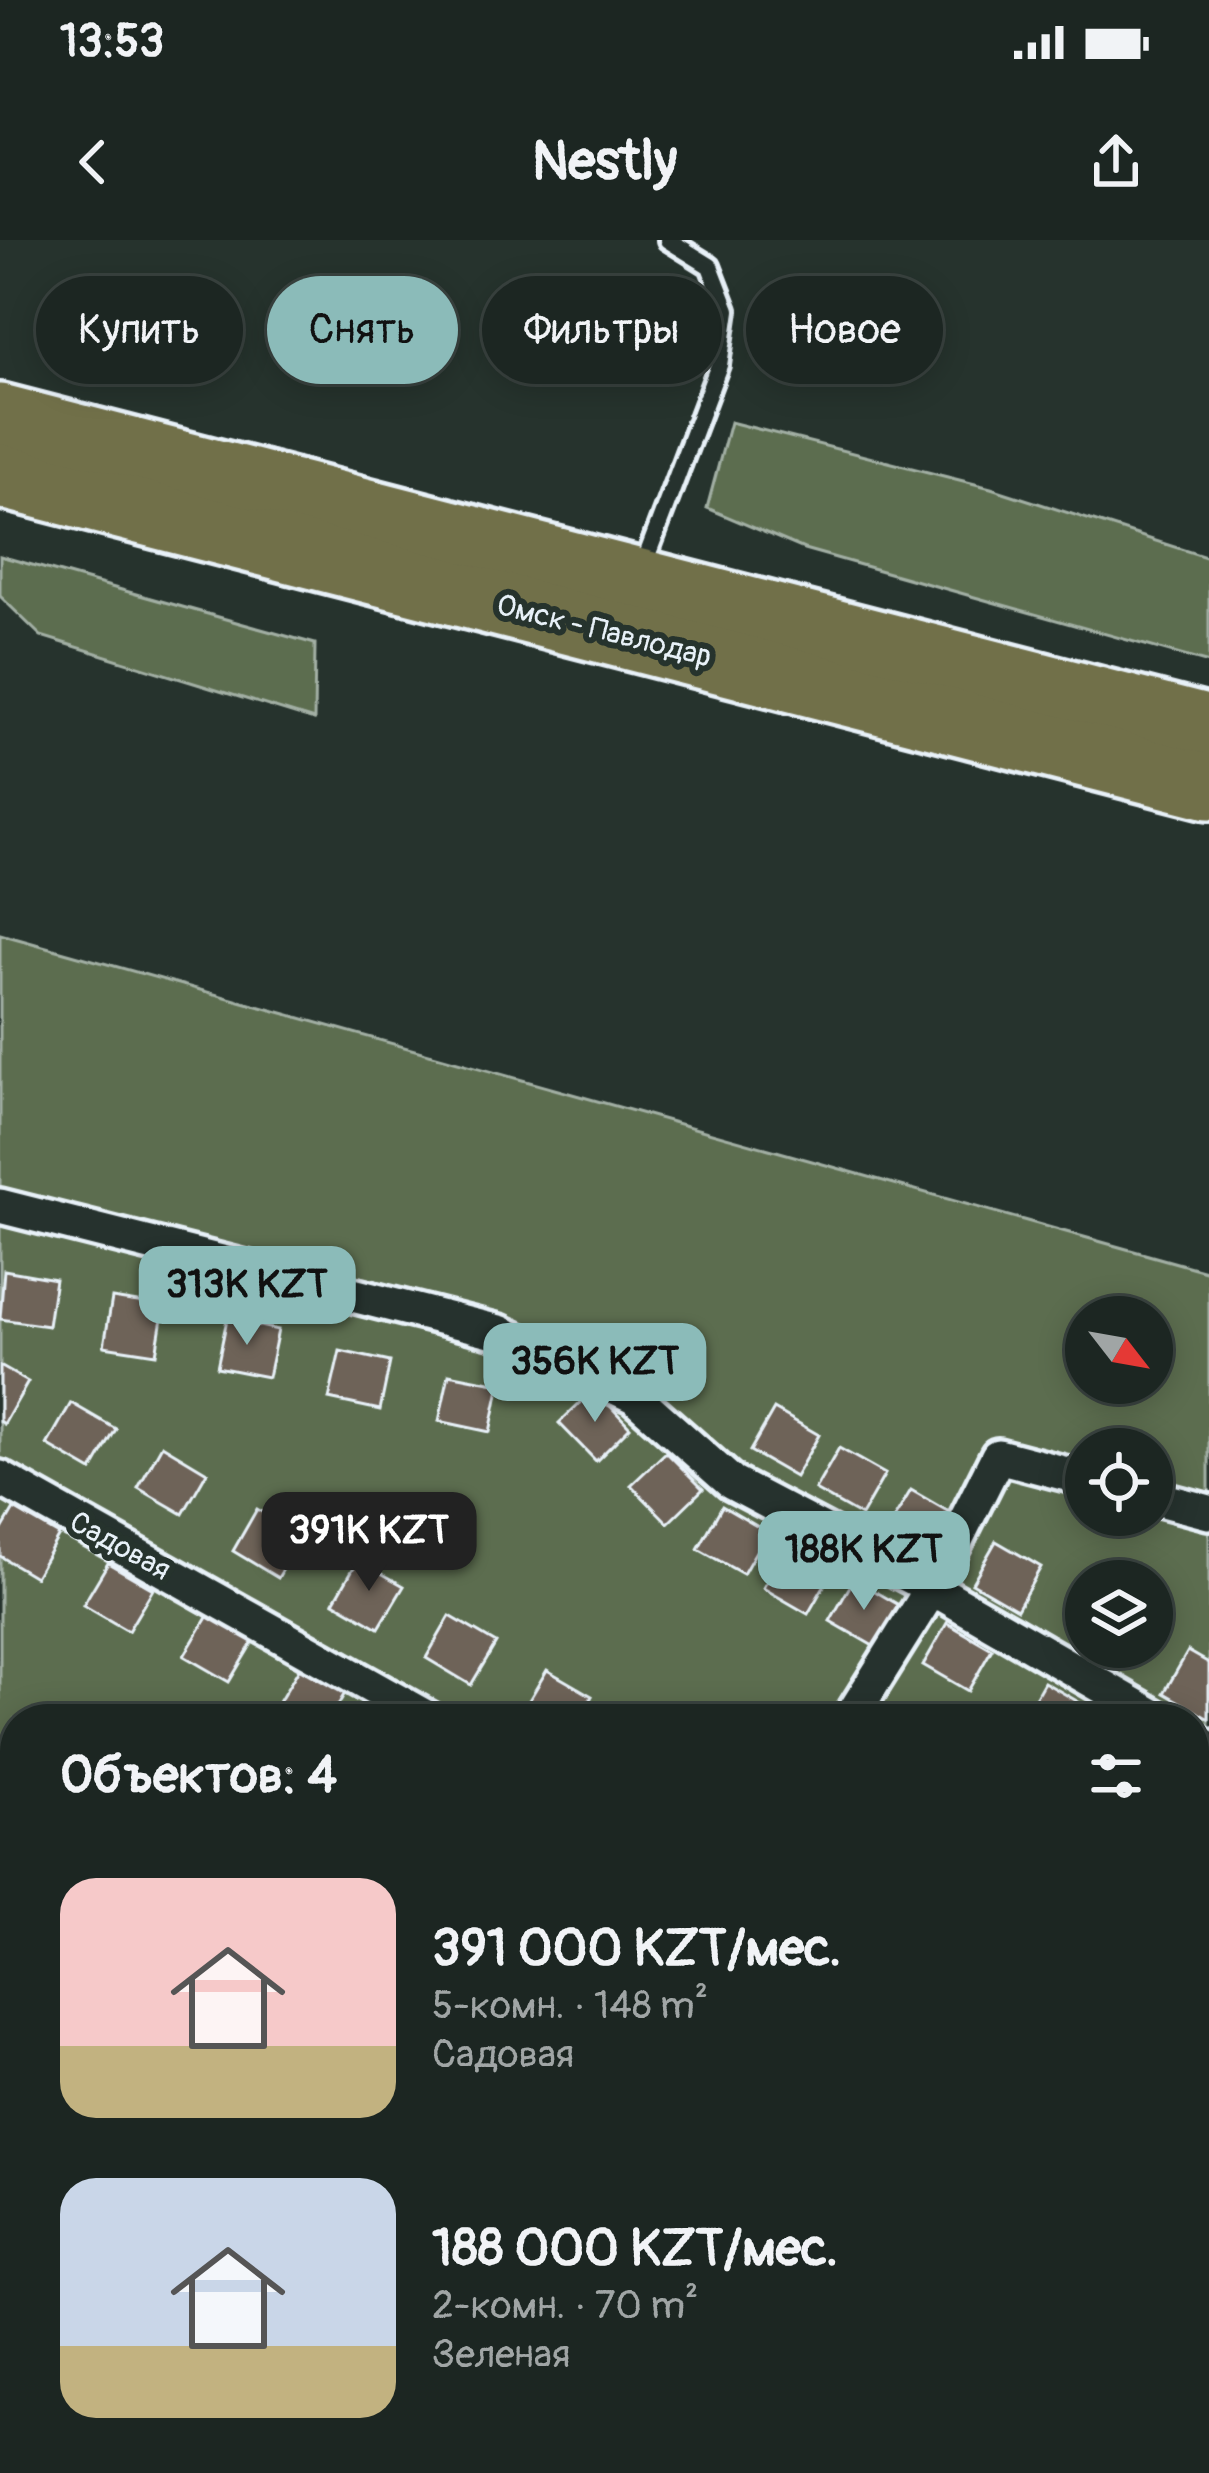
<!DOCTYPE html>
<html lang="ru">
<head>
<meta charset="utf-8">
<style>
	body { margin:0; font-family:Pangolin,sans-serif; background:#252e2a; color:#f1f3f6; height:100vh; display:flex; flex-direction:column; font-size:45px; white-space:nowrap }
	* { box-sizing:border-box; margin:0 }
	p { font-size:39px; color:#a0a5a5 }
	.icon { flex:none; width:66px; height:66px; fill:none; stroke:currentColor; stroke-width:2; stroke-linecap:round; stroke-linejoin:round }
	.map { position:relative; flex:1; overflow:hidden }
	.panel { position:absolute; left:0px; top:1464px; width:1209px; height:771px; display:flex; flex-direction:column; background:#1c2622; border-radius:48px 48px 0 0; box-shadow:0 6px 30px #0003,0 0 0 3px #3a4340 }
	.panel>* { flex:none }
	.guide { position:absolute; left:36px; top:36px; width:1137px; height:108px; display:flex; gap:24px }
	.needle { width:78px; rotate:121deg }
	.fabs { position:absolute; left:1065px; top:1056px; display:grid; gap:24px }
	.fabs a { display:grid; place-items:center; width:108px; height:108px; border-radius:50%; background:#1c2622; box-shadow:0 6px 30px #0003,0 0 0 3px #3a4340; font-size:60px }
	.price { position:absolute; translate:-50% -102px; padding:0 27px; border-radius:24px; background:#8bbbb9; color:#111; font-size:39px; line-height:78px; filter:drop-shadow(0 3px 6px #0008) }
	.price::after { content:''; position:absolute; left:50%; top:72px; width:36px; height:27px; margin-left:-18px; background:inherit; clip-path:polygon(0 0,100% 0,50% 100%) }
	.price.on { background:#222; color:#fff }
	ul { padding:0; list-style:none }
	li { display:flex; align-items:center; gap:36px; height:300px; padding:0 60px }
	li span { display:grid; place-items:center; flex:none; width:336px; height:240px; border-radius:36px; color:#555 }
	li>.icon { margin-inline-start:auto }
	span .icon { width:144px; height:144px; fill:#fffc; stroke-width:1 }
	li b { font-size:51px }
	h2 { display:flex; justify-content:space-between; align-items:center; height:144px; padding:0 60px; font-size:51px }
	.tag { padding:0 42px; border-radius:54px; background:#1c2622; box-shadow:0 6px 30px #0003,0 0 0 3px #3a4340; font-size:42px; line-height:108px }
	.tag.on { background:#8bbbb9; color:#111 }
	.status { display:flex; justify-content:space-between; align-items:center; height:84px; padding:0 60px; background:#1c2622; direction:ltr }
	.status svg { height:33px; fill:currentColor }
	header { display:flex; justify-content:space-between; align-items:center; height:156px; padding:0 60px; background:#1c2622; font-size:54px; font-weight:800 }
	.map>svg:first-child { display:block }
	.green { fill:#5c6d50; stroke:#a2afa4; stroke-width:3; fill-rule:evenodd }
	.building { fill:#6e6359; stroke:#e8f1f8; stroke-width:3 }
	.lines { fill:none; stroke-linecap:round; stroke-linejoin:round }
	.lane-casing { stroke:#e8f1f8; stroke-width:26 }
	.street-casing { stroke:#e8f1f8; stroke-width:42 }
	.highway-casing { stroke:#e8f1f8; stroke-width:72 }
	.lane { stroke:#26332d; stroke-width:16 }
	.street { stroke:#26332d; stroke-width:33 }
	.highway { stroke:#716f4a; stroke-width:63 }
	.labels { text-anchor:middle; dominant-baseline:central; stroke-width:12; stroke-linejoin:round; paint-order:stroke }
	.street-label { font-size:30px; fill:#e8f1f8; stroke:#26332d }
</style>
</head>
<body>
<div class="status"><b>13:53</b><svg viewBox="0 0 49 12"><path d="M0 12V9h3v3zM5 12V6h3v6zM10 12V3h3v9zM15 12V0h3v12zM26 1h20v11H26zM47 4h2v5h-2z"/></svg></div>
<header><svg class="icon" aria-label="back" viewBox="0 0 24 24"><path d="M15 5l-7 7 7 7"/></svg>Nestly<svg class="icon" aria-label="share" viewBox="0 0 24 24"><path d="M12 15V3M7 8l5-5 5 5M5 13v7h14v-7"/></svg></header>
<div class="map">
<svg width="1209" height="2233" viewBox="0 0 1209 2233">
	<rect width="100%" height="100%" fill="#26332d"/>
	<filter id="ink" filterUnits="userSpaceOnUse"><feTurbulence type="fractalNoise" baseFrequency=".00833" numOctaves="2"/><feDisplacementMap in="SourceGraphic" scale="24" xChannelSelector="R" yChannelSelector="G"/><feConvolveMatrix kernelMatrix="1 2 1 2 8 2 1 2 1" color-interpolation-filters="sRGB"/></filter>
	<g filter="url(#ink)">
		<g class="green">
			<polygon points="730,182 991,248 1209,318 1209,423 804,309 707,268"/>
			<polygon points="0,316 315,404 314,480 41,396 0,356"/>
			<path d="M0,694L1209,1032V2233H0ZM1086,1077H1152V1143H1086ZM1086,1209H1152V1275H1086ZM1086,1341H1152V1407H1086ZM15,1479H1194V2220H15Z"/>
		</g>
		<g class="building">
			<polygon points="4,1030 55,1039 48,1086 0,1079"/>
			<polygon points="112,1058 164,1066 156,1114 104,1106"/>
			<polygon points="227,1079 278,1090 268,1137 217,1127"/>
			<polygon points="340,1111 390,1122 380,1170 329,1159"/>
			<polygon points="0,1126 28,1142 4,1184 0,1181"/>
			<polygon points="449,1134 500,1144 490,1192 439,1181"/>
			<polygon points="594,1149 630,1187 596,1221 559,1183"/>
			<polygon points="71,1163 116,1189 92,1231 47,1205"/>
			<polygon points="774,1169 819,1195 795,1237 750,1211"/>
			<polygon points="162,1205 207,1232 183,1274 138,1248"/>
			<polygon points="839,1208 885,1234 861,1276 815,1250"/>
			<polygon points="666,1212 703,1249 668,1283 631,1245"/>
			<polygon points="911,1250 956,1276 932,1318 886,1292"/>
			<polygon points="722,1266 767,1292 743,1334 698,1309"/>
			<polygon points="14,1269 59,1295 35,1337 0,1316 0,1293"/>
			<polygon points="257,1269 302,1296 278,1338 233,1311"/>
			<polygon points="996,1301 1041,1327 1017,1369 972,1343"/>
			<polygon points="787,1306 832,1332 808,1374 763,1348"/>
			<polygon points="358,1320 404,1346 379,1388 334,1362"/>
			<polygon points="108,1323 153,1349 128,1391 83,1365"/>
			<polygon points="854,1339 899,1365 875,1407 830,1381"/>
			<polygon points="1086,1364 1086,1407 1121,1407 1112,1422 1067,1396"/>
			<polygon points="209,1374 254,1400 229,1442 184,1416"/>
			<polygon points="450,1376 496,1403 471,1445 426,1418"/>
			<polygon points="947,1383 992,1409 968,1451 923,1425"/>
			<polygon points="1188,1411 1209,1423 1209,1479 1164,1453"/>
			<polygon points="300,1427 345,1453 330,1479 293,1479 275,1469"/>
			<polygon points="547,1430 592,1456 579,1479 534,1479 522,1472"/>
			<polygon points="1044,1442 1089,1468 1082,1479 1023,1479"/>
			<polygon points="7,1528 15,1533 15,1589 0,1580 0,1540"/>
			<polygon points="1208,1811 1209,1811 1209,1867 1194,1859 1194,1835"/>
			<polygon points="5,1965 15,1971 15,2028 0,2019 0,1973"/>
			<polygon points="347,2220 407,2220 399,2233 352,2233 342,2227"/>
			<polygon points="970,2220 993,2220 1015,2233 963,2233"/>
			<polygon points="1111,2220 1158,2220 1151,2233 1133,2233"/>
		</g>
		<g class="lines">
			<defs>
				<polyline id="lane" points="642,329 719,125 727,70 710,26 668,0"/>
				<g id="street">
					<polyline points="0,966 499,1092 634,1156 732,1243 932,1348 1159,1479"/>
					<polyline points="0,1238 429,1479"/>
					<polyline points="1152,1257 1209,1272"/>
					<polyline points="850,1479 932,1348 998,1216 1086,1239"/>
					<polyline points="1194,1500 1209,1508"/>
					<polyline points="0,1617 15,1626"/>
					<polyline points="1194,1910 1209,1918"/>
					<polyline points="0,2073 15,2081"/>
					<polyline points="264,2220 287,2233"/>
					<polyline points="1055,2220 1078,2233"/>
					<polyline points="419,2233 426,2220"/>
				</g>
				<g id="highway">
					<polyline points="0,176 1209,488"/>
					<polyline points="0,236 1209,547"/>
				</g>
			</defs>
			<use href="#lane" class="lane-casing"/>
			<use href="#street" class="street-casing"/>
			<use href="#highway" class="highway-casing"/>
			<use href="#lane" class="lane"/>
			<use href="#street" class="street"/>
			<use href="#highway" class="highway"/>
		</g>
	</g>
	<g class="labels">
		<g class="street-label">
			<text transform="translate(604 391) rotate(14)">Омск - Павлодар</text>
			<text transform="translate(120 1306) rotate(29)">Садовая</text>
		</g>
	</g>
</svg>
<div class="fabs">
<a><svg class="needle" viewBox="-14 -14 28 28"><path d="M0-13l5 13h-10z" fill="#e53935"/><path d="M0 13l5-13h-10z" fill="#a0a5a5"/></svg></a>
<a><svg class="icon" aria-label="locate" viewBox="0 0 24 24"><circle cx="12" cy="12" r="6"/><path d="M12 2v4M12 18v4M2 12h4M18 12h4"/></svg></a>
<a><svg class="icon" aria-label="layers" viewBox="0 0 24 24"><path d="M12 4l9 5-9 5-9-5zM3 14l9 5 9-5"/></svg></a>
</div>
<b class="price" style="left:247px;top:1108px">313K KZT</b>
<b class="price" style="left:595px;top:1185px">356K KZT</b>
<b class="price on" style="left:369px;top:1354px">391K KZT</b>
<b class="price" style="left:864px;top:1373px">188K KZT</b>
<div class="guide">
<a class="tag">Купить</a>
<a class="tag on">Снять</a>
<a class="tag">Фильтры</a>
<a class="tag">Новое</a>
</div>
<section class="panel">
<h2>Объектов: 4<svg class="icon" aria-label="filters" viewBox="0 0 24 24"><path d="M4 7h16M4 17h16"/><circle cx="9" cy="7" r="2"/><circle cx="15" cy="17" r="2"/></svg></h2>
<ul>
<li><span style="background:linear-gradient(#f6c9c9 70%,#c2b280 0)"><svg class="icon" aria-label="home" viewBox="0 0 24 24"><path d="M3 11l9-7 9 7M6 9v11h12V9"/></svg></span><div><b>391 000 KZT/мес.</b><p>5-комн. · 148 m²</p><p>Садовая</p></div></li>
<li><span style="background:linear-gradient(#c9d6e8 70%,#c2b280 0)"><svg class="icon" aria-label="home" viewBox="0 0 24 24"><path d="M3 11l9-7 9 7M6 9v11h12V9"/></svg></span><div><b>188 000 KZT/мес.</b><p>2-комн. · 70 m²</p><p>Зеленая</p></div></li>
</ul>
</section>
</div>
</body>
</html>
